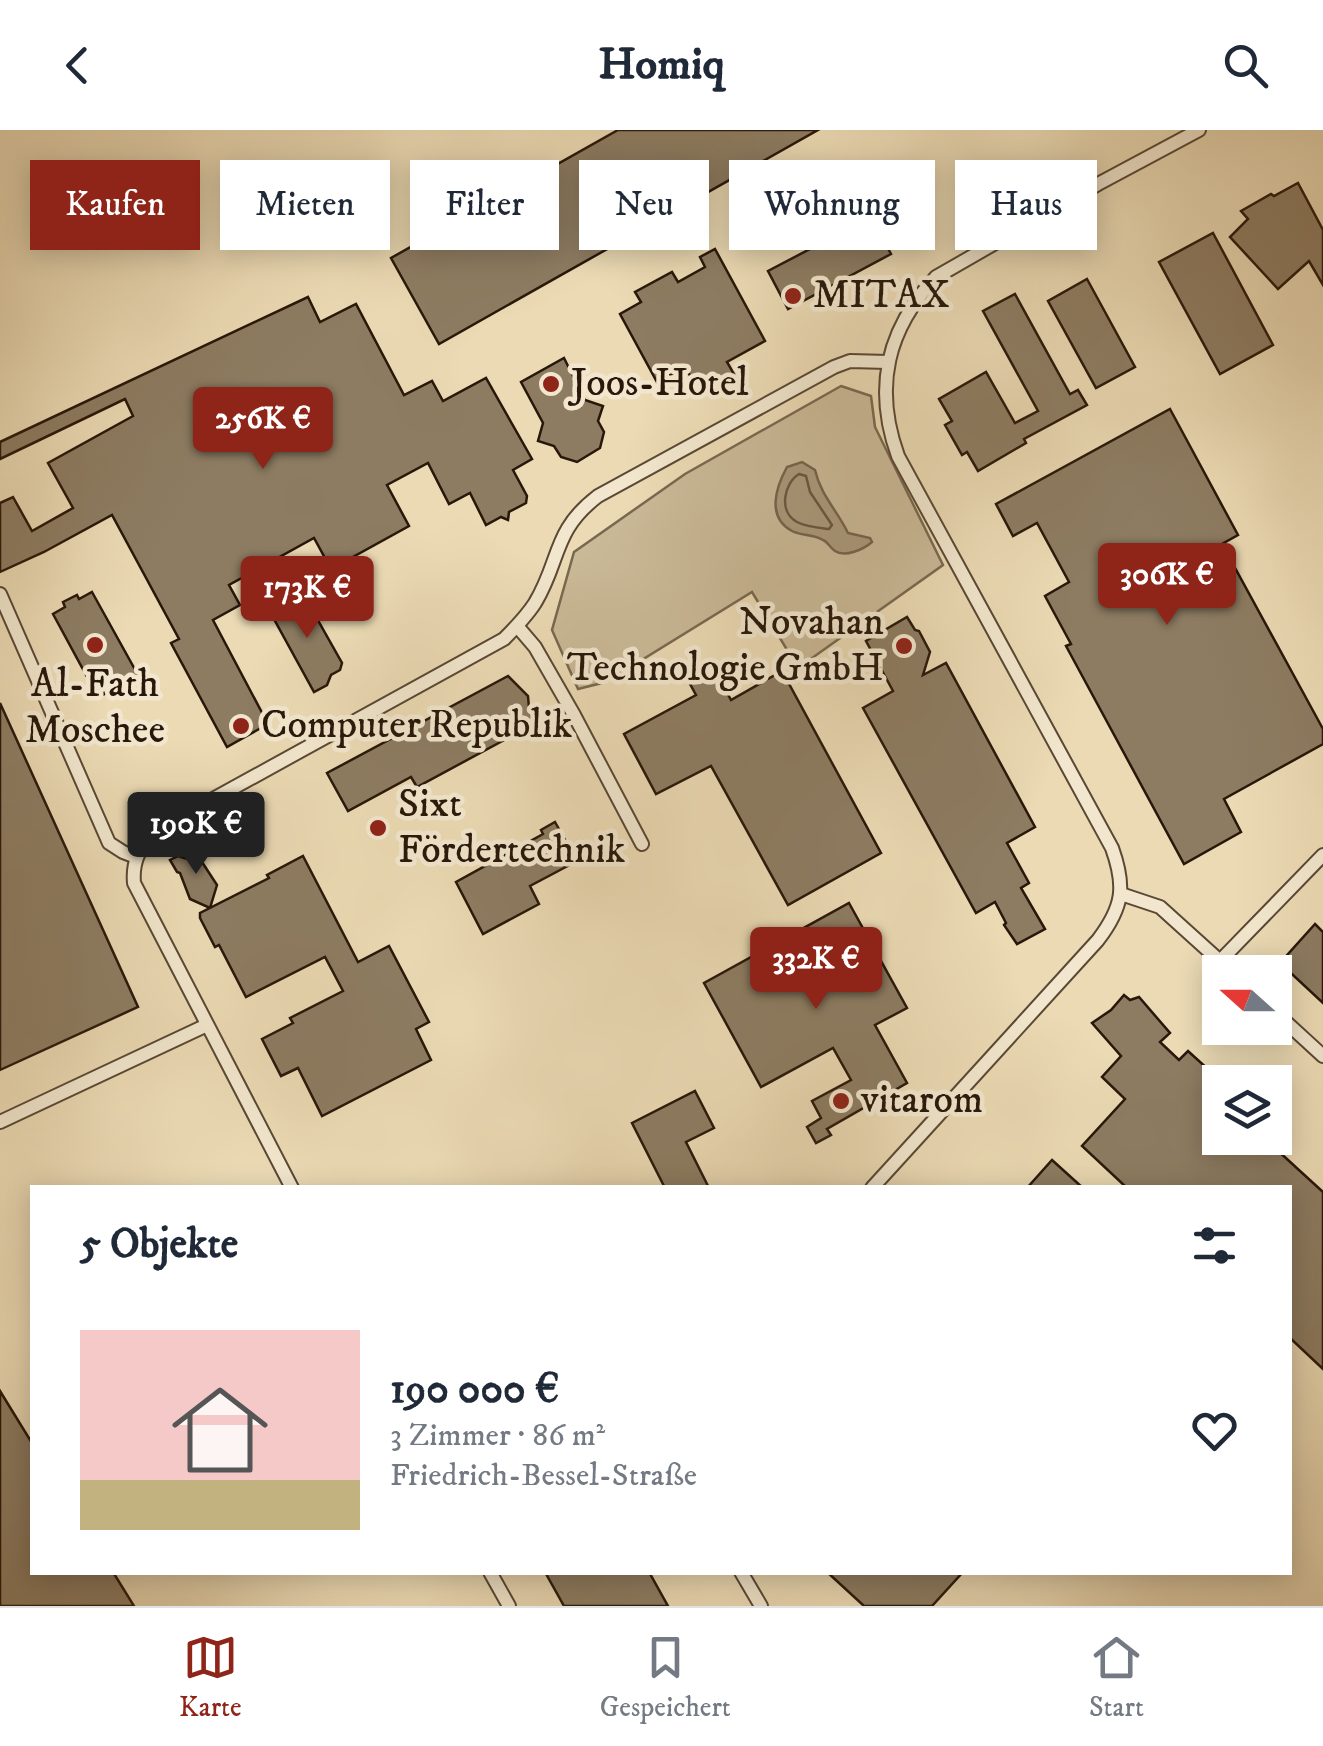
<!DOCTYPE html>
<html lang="de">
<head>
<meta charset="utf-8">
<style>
	body { margin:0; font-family:"IM FELL DW Pica",serif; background:#f2f2f3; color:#1f2937; height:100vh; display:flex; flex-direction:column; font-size:38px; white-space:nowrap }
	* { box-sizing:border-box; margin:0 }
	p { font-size:32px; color:#747a83 }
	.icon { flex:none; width:55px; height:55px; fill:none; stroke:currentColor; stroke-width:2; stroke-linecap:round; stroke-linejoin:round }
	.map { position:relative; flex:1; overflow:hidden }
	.side { position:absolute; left:30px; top:1055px; width:1262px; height:390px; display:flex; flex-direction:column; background:#fff; border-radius:0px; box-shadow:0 5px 25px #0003 }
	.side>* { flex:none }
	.guide { position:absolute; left:30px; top:30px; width:1265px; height:90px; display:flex; gap:20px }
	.needle { width:65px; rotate:291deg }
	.buttons { position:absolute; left:1202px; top:825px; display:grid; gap:20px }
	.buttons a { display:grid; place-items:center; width:90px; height:90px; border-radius:0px; background:#fff; box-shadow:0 5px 25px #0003; font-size:50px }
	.price { position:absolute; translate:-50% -85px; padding:0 22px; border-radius:10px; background:#8f2418; color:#fff; font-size:32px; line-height:65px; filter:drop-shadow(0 2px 5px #0008) }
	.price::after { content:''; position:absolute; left:50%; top:60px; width:30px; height:22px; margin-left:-15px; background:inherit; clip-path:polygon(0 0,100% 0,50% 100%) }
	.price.current { background:#222; color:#fff }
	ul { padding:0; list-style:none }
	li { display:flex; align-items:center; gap:30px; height:250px; padding:0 50px }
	li span { display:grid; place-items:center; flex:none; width:280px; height:200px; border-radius:0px; color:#555 }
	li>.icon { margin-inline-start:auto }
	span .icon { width:120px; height:120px; fill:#fffc; stroke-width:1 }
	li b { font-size:42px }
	h2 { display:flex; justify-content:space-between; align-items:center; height:120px; padding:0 50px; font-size:42px }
	.chip { padding:0 35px; border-radius:0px; background:#fff; box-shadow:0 5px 25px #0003; font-size:35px; line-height:90px }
	.chip.current { background:#8f2418; color:#fff }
	header { display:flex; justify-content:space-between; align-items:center; height:130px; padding:0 50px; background:#fff; font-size:45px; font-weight:700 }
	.tab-bar { display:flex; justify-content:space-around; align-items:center; height:140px; border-top:2px solid #e0e1e3; background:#fff; font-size:28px; color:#747a83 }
	.tab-bar a { display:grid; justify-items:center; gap:5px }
	.tab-bar .current { color:#8f2418 }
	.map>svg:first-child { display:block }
	.green { fill:#cab997; stroke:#796850; stroke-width:2.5 }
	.water { fill:#a9987a; stroke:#75644d; stroke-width:2.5 }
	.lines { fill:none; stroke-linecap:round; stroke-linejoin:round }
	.shore { stroke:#685842; stroke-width:2.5 }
	.building { fill:#8d7c62; stroke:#28170a; stroke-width:2.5 }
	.street-casing { stroke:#594834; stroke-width:16 }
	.street { stroke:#f2e7ce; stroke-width:12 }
	.poi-dot { fill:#8f2418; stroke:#f2e7ce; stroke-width:4 }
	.labels { text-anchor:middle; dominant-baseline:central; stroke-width:9; stroke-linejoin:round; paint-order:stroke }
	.poi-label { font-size:40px; fill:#28170a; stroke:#f2e7ce; text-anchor:start }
</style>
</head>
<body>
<header><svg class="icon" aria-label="back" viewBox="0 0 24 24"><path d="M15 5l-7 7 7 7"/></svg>Homiq<svg class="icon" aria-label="search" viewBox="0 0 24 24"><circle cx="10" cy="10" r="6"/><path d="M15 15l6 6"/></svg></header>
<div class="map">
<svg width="1323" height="1476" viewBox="0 0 1323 1476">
	<rect width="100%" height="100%" fill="#ebdab4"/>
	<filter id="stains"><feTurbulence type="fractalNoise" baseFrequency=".002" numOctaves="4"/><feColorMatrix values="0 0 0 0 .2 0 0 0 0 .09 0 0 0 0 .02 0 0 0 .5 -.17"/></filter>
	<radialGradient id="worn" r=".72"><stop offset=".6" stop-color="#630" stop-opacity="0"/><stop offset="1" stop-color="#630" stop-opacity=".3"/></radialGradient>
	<polygon class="green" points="841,256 871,266 875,297 943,435 798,538 752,462 606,552 578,559 552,500 574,422 685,344"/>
	<path class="water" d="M802,332L815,340C821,366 837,380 848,403L870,408L872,412C864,419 845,428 835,421C830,418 828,412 823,410C814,404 801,406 792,401C766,387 776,357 787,337Z"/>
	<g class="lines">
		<path class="shore" d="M799,344L806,346L810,362L832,395L829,399C820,398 806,397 797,392C778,382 784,353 799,344Z"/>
	</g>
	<g class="building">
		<polygon points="618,0 818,0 439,214 391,128"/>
		<polygon points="1298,53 1323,100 1323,155 1309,131 1278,159 1230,107 1248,89 1241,81 1271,64 1274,66"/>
		<polygon points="871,87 891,124 788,179 768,141"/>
		<polygon points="1213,103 1273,215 1220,244 1159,132"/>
		<polygon points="715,119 765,211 727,232 734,244 700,263 685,237 657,252 620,184 641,172 635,162 672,142 678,152 705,137 700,127"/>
		<polygon points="1087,149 1135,237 1096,258 1048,171"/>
		<polygon points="1015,164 1070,264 1078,260 1087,275 1024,309 1026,313 978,341 967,322 962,325 945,295 952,291 939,269 986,242 1015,293 1038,281 983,181"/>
		<polygon points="308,167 320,192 356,174 404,265 432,251 443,271 486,248 532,329 513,340 527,366 526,373 509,382 508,390 501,387 486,395 470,363 449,374 428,333 387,355 409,396 331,439 314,408 229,455 240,475 213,490 268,594 227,617 171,513 179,509 112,385 44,422 0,442 0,373 13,367 32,401 73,378 48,333 133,286 125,269 0,329 0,312"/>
		<polygon points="564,228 585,270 603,276 598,291 604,302 600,318 577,332 561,327 554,316 538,311 543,293 521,252"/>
		<polygon points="1170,279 1238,405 1222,414 1323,599 1323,614 1224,669 1241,702 1184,734 1066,516 1071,514 1045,466 1069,452 1037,393 1013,406 996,374"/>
		<polygon points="92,462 138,545 125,552 126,554 98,567 53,484 65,477 63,472 77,465 79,469"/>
		<polygon points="302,462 342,533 340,540 331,545 327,555 314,562 269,480"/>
		<polygon points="907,487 915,500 919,501 930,522 923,545 946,533 1035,697 1007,713 1029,753 1021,758 1045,799 1017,814 1004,795 1006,793 995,772 976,783 863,578 893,561 866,511"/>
		<polygon points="715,540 731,570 782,541 881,723 788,775 711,636 656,664 624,604 696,565 690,554"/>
		<polygon points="508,546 528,566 529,578 534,594 417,657 411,647 348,681 327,643"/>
		<polygon points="0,573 138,877 0,940"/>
		<polygon points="555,692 577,731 530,756 539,774 483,804 456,752 543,704 541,700"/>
		<polygon points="197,717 203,728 202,732 217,755 210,778 190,769 180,743 177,742 170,730 178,726 187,729 189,720"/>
		<polygon points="303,726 358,832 389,816 429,892 416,899 431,930 322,986 298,938 281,946 262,909 293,893 290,888 343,861 325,827 246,867 219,815 215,817 200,788 200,783 269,748 267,745"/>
		<polygon points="849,773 907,878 875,895 907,953 827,999 831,1005 816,1013 807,997 821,988 812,971 851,950 833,918 761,957 704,853"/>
		<polygon points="1315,794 1323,802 1323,873 1280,833"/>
		<polygon points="1124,865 1130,870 1139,867 1170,903 1160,912 1179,930 1188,921 1220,950 1220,1008 1264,1008 1323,1062 1323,1239 1290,1208 1290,1058 1127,1058 1082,1016 1125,969 1102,947 1121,926 1092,893 1111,880"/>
		<polygon points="695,961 714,998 686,1012 709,1058 665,1058 632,993"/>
		<polygon points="1052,1030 1083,1058 1027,1058"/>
		<polygon points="0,1261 32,1313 32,1442 113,1442 134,1476 0,1476"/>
		<polygon points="545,1442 649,1442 668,1476 564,1476"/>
		<polygon points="827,1442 963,1442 932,1476 864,1476"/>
	</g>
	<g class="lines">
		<defs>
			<g id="street">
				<polyline points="0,464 109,713 123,722 136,727"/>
				<polyline points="517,496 535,517 574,585 642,714"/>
				<polyline points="1121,764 1160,777 1232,842"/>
				<polyline points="1220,831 1323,725"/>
				<polyline points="1275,882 1323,926"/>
				<polyline points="0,992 207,895"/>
				<path d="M292,1058L134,753C132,731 140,717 155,701L504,509C515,498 526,487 535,473C561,430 552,401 598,366L834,237L850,231L888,232"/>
				<path d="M872,1058L1098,810C1123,777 1126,757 1112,718L898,326C873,257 887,199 936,147L1098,54L1199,0"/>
				<polyline points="490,1442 509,1476"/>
				<polyline points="741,1442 761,1476"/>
			</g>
		</defs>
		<use href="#street" class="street-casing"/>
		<use href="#street" class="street"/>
	</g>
	<g class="poi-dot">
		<circle cx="793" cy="166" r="10"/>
		<circle cx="551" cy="254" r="10"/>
		<circle cx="95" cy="515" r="10"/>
		<circle cx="904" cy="516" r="10"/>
		<circle cx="241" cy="596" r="10"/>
		<circle cx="378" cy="698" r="10"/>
		<circle cx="841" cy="971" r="10"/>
	</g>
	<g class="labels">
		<g class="poi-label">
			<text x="813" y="166">MITAX</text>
			<text x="571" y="254">Joos-Hotel</text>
			<text x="884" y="493" text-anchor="end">Novahan<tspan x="884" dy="46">Technologie GmbH</tspan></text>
			<text x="95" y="555" text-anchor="middle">Al-Fath<tspan x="95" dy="46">Moschee</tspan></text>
			<text x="261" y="596">Computer Republik</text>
			<text x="398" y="675">Sixt<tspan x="398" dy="46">Fördertechnik</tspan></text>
			<text x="861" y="971">vitarom</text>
		</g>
	</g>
	<rect width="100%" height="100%" filter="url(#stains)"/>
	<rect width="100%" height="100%" fill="url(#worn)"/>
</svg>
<div class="buttons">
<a><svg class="needle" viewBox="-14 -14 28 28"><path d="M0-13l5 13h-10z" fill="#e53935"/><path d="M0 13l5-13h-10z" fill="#747a83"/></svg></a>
<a><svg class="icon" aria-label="layers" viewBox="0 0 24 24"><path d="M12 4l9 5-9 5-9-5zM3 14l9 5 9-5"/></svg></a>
</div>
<b class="price" style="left:263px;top:342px">256K €</b>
<b class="price" style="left:1167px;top:498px">306K €</b>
<b class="price" style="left:307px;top:511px">173K €</b>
<b class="price current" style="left:196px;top:747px">190K €</b>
<b class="price" style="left:816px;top:882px">332K €</b>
<div class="guide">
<a class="chip current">Kaufen</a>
<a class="chip">Mieten</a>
<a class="chip">Filter</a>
<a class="chip">Neu</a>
<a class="chip">Wohnung</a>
<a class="chip">Haus</a>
</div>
<section class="side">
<h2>5 Objekte<svg class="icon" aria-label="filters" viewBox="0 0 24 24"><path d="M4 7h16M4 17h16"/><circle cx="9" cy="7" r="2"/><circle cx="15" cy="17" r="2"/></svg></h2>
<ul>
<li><span style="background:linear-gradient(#f6c9c9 75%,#c2b280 0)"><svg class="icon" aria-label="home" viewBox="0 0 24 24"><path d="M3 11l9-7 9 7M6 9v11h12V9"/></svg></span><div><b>190 000 €</b><p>3 Zimmer · 86 m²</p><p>Friedrich-Bessel-Straße</p></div><svg class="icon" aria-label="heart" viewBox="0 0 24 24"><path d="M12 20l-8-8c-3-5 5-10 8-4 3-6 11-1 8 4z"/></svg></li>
</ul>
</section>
</div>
<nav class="tab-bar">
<a class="current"><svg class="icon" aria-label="map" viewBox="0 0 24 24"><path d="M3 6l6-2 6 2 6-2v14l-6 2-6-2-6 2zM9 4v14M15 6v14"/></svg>Karte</a>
<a><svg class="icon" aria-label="saved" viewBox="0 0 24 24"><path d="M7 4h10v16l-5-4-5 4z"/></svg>Gespeichert</a>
<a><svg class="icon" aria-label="home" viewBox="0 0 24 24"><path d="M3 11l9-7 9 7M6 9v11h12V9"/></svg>Start</a>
</nav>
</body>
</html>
